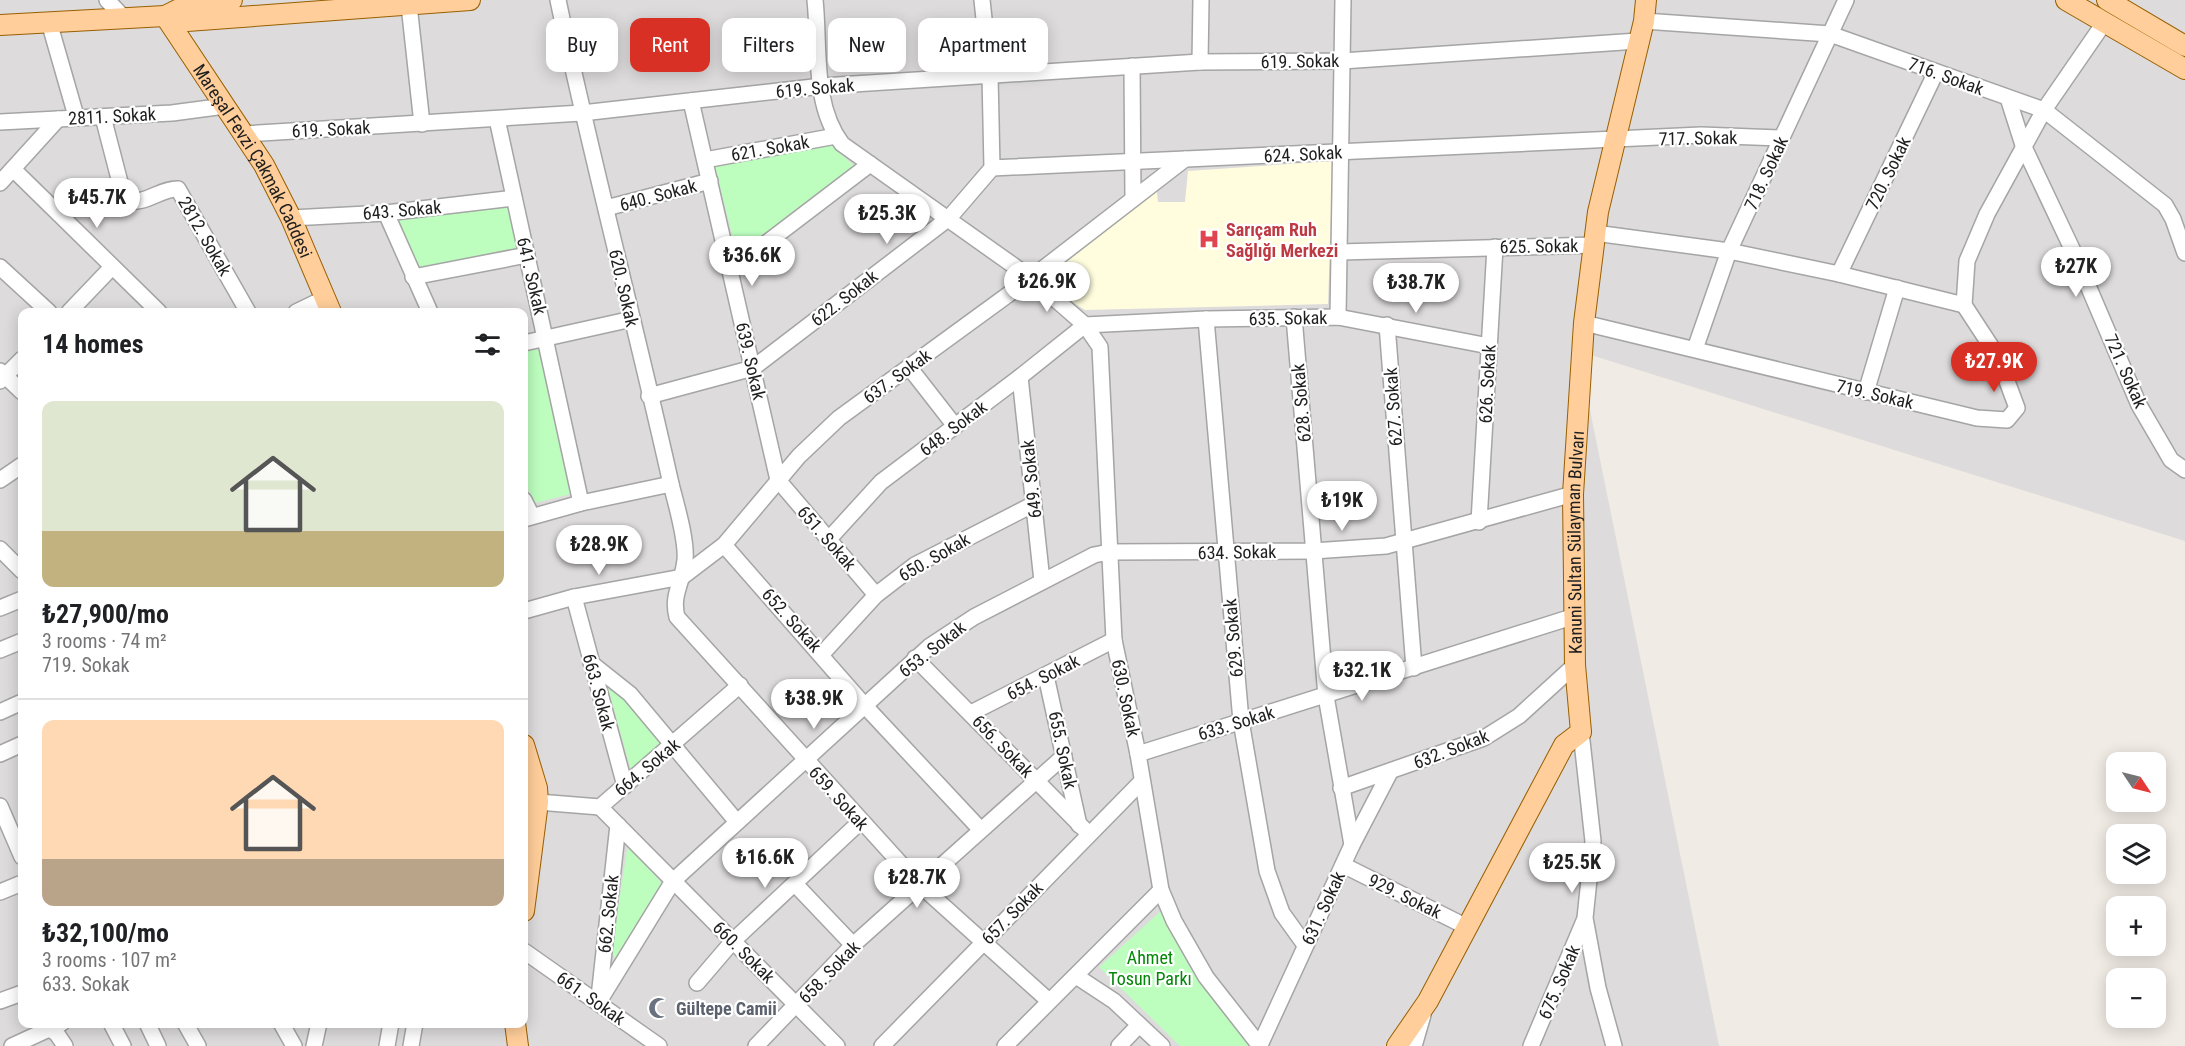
<!DOCTYPE html>
<html lang="en">
<head>
<meta charset="utf-8">
<style>
	body { margin:0; font-family:"Roboto Condensed",sans-serif; background:#f2f2f2; color:#202124; height:100vh; display:flex; flex-direction:column; font-size:22px; white-space:nowrap }
	* { box-sizing:border-box; margin:0 }
	p { font-size:20px; color:#757577 }
	.icon { flex:none; width:33px; height:33px; fill:none; stroke:currentColor; stroke-width:2; stroke-linecap:round; stroke-linejoin:round }
	.map { position:relative; flex:1; overflow:hidden }
	.details { position:absolute; left:18px; top:308px; width:510px; height:720px; display:flex; flex-direction:column; background:#fff; border-radius:12px; box-shadow:0 3px 15px #0003 }
	.details>* { flex:none }
	.hud { position:absolute; left:546px; top:18px; width:570px; height:54px; display:flex; gap:12px }
	.needle { width:39px; rotate:125deg }
	.tools { position:absolute; left:2106px; top:752px; display:grid; gap:12px }
	.tools a { display:grid; place-items:center; width:60px; height:60px; border-radius:12px; background:#fff; box-shadow:0 3px 15px #0003; font-size:30px }
	.price { position:absolute; translate:-50% -51px; padding:0 14px; border-radius:21px; background:#fff; color:#222; font-size:20px; line-height:39px; filter:drop-shadow(0 2px 3px #0008) }
	.price::after { content:''; position:absolute; left:50%; top:36px; width:18px; height:14px; margin-left:-9px; background:inherit; clip-path:polygon(0 0,100% 0,50% 100%) }
	.price.on { background:#d93025; color:#fff }
	ul { padding:0; list-style:none }
	li { display:grid; align-content:center; gap:12px; height:318px; padding:0 24px }
	li+li { border-top:2px solid #e0e0e0 }
	li span { display:grid; place-items:center; height:186px; border-radius:12px; color:#555 }
	li>.icon { margin-inline-start:auto }
	span .icon { width:108px; height:108px; fill:#fffc; stroke-width:1 }
	li b { font-size:26px }
	h2 { display:flex; justify-content:space-between; align-items:center; height:72px; padding:0 24px; font-size:26px }
	.pill { padding:0 21px; border-radius:12px; background:#fff; box-shadow:0 3px 15px #0003; font-size:21px; line-height:54px }
	.pill.on { background:#d93025; color:#fff }
	.map>svg:first-child { display:block }
	.residential { fill:#dddbdb; fill-rule:evenodd }
	.education { fill:#fffdde }
	.park { fill:#bdfebf }
	.lines { fill:none; stroke-linecap:round; stroke-linejoin:round }
	.minor-casing { stroke:#a5a5a5; stroke-width:18 }
	.major-casing { stroke:#995f00; stroke-width:22 }
	.minor { stroke:#fff; stroke-width:15 }
	.major { stroke:#ffce9a; stroke-width:20 }
	.labels { text-anchor:middle; dominant-baseline:central; stroke-width:4.5; stroke-linejoin:round; paint-order:stroke }
	.street-label { font-size:18px; fill:#1e1e1e; stroke:#fff }
	.health-label { font-size:18px; font-weight:bold; fill:#be3a42; stroke:#fff; text-anchor:start }
	.park-label { font-size:18px; fill:#028707; stroke:#fff }
	.worship-label { font-size:18px; font-weight:bold; fill:#5b616d; stroke:#fff; text-anchor:start }
</style>
</head>
<body>
<div class="map">
<svg width="2185" height="1046" viewBox="0 0 2185 1046">
	<rect width="100%" height="100%" fill="#f0ebe4"/>
	<path class="residential" d="M0,0H2185V541L1578,351L1719,1046H0ZM22,312H524V1023H22Z"/>
	<polygon class="education" points="1333,161 1328,304 1085,310 1069,300 1042,275 1156,185 1158,202 1185,202 1188,171"/>
	<g class="park">
		<polygon points="831,144 854,166 737,254 715,167"/>
		<polygon points="509,207 520,250 416,271 396,218"/>
		<polygon points="545,345 571,494 535,503 524,481 524,350"/>
		<polygon points="607,684 626,700 662,746 631,771"/>
		<polygon points="628,844 664,886 617,961 611,953"/>
		<polygon points="1162,910 1188,964 1252,1046 1180,1046 1099,967"/>
	</g>
	<g class="lines">
		<defs>
			<g id="minor">
				<polyline points="107,0 123,17"/>
				<path d="M558,0C592,162 635,322 671,484C676,504 687,540 685,560C683,582 671,595 677,617L920,885L1049,1001"/>
				<path d="M815,0C820,47 812,104 842,144L1031,278L1085,325L1100,347L1114,640L1138,754L1161,890L1174,921L1206,977L1260,1046"/>
				<polyline points="409,5 422,124"/>
				<polyline points="1644,21 1830,34 2044,110 2165,205 2173,219 2185,253"/>
				<polyline points="49,22 76,116"/>
				<polyline points="1200,62 1201,0"/>
				<polyline points="1132,66 1133,199"/>
				<polyline points="2008,98 2023,145 2074,253 2139,405 2171,460 2185,470"/>
				<polyline points="691,101 778,480 876,595"/>
				<path d="M103,117L123,194L126,200C144,206 161,188 178,189L248,312"/>
				<polyline points="497,119 581,503"/>
				<polyline points="0,122 172,113 225,106"/>
				<polyline points="244,134 582,113 822,86 1200,62 1342,61 1638,41"/>
				<polyline points="705,160 836,136"/>
				<polyline points="992,168 1701,135 1782,138"/>
				<polyline points="13,169 159,312"/>
				<polyline points="0,183 58,119"/>
				<polyline points="606,208 710,181"/>
				<polyline points="386,213 430,312"/>
				<polyline points="291,218 386,213 514,198"/>
				<polyline points="1595,233 1729,251 1839,274 1964,305"/>
				<polyline points="1340,252 1594,245"/>
				<polyline points="0,267 49,312"/>
				<polyline points="731,270 870,164"/>
				<polyline points="1839,274 1936,72"/>
				<polyline points="413,277 527,255"/>
				<polyline points="69,312 112,267"/>
				<polyline points="296,312 325,298"/>
				<polyline points="1294,317 1326,696 1352,845"/>
				<polyline points="1338,317 1343,0"/>
				<polyline points="1206,319 1241,721 1267,871 1282,913 1305,945"/>
				<polyline points="1584,323 1977,418 2007,420 2017,408 1998,357 1964,305 1967,261 1987,214 2044,110 2104,23"/>
				<polyline points="1085,325 1206,319 1338,317 1489,346"/>
				<polyline points="1387,325 1414,668"/>
				<polyline points="524,343 632,319"/>
				<polyline points="1695,349 1729,251 1846,0"/>
				<polyline points="909,367 955,426"/>
				<polyline points="0,371 22,392"/>
				<polyline points="1020,377 1042,581"/>
				<polyline points="0,381 22,359"/>
				<polyline points="1866,392 1897,288"/>
				<polyline points="649,396 753,368 949,218 992,168 990,75 982,0"/>
				<polyline points="0,480 22,465"/>
				<polyline points="524,500 532,516"/>
				<polyline points="524,519 581,503 671,484"/>
				<polyline points="1479,522 1495,247"/>
				<polyline points="829,539 881,482 1020,377 1085,325"/>
				<polyline points="724,545 865,706 980,829"/>
				<polyline points="0,549 22,571"/>
				<polyline points="574,597 625,786"/>
				<polyline points="0,608 22,599"/>
				<polyline points="524,611 574,597 682,577 724,545 799,456 839,418 1031,278 1185,159"/>
				<polyline points="0,650 22,641"/>
				<polyline points="822,654 876,595 915,565 1034,504"/>
				<polyline points="915,658 1089,834"/>
				<polyline points="591,663 630,694 737,822"/>
				<polyline points="1046,676 1079,825"/>
				<polyline points="0,712 22,702"/>
				<polyline points="971,713 1114,640"/>
				<polyline points="1581,732 1593,841 1585,918 1598,988 1614,1046"/>
				<polyline points="0,754 22,744"/>
				<polyline points="1138,754 1575,616"/>
				<polyline points="1341,788 1484,738 1519,716 1575,665"/>
				<polyline points="538,802 600,807 740,685"/>
				<polyline points="0,806 22,857"/>
				<polyline points="600,807 837,1046"/>
				<polyline points="1343,865 1467,927"/>
				<polyline points="795,884 853,945"/>
				<polyline points="0,892 22,883"/>
				<polyline points="524,951 659,1046"/>
				<polyline points="1076,976 1114,1001 1162,1046"/>
				<polyline points="697,983 733,941 860,822"/>
				<polyline points="599,997 618,825"/>
				<polyline points="0,1001 22,993"/>
				<polyline points="598,1003 673,881 930,646 974,617 1094,555 1109,552 1313,551 1386,546 1573,494"/>
				<polyline points="42,1023 57,1034 65,1046"/>
				<polyline points="111,1023 123,1046"/>
				<polyline points="147,1023 158,1046"/>
				<polyline points="185,1023 198,1046"/>
				<polyline points="281,1023 294,1046"/>
				<polyline points="1260,1045 1352,845 1390,772"/>
				<polyline points="12,1046 62,1023"/>
				<polyline points="314,1046 319,1023"/>
				<polyline points="387,1046 391,1023"/>
				<polyline points="411,1046 415,1023"/>
				<polyline points="756,1046 853,945 1064,756"/>
				<polyline points="882,1046 1142,781"/>
				<polyline points="1005,1046 1161,890"/>
				<polyline points="1119,1046 1139,1025"/>
				<polyline points="1414,1046 1423,1015"/>
				<polyline points="1531,1046 1584,921"/>
			</g>
			<g id="major">
				<polyline points="2066,0 2185,69"/>
				<polyline points="2107,0 2185,46"/>
				<path id="s1" d="M165,16L264,165L291,218L331,312"/>
				<polyline points="165,16 193,2 232,0"/>
				<polyline points="0,25 165,16 187,21 470,0"/>
				<polyline points="524,745 537,788 538,802 524,911"/>
				<polyline points="515,1023 518,1046"/>
				<path id="s2" d="M1397,1046L1428,1001L1564,745L1581,732L1575,665L1573,494L1584,323L1598,212L1644,21L1646,0"/>
			</g>
		</defs>
		<use href="#minor" class="minor-casing"/>
		<use href="#major" class="major-casing"/>
		<use href="#minor" class="minor"/>
		<use href="#major" class="major"/>
	</g>
	<defs>
		<symbol id="hospital-bare" viewBox="-9 -9 18 18"><path d="M-5-5h3v3.5h4V-5h3V5h-3V1.5h-4V5h-3Z" fill="#e0444e" stroke="#fff" stroke-width="2.5" paint-order="stroke"/></symbol>
		<symbol id="mosque-bare" viewBox="-9 -9 18 18"><path d="M3.5-4.9A6 6 0 1 0 3.5 4.9A5 5 0 1 1 3.5-4.9Z" fill="#6b7280" stroke="#fff" stroke-width="2.5" paint-order="stroke"/></symbol>
	</defs>
	<g fill-rule="evenodd">
		<use href="#hospital-bare" x="1194" y="224" width="30" height="30"/>
		<use href="#mosque-bare" x="644" y="993" width="30" height="30"/>
	</g>
	<g class="labels">
		<g class="street-label">
			<text transform="translate(1300 61) rotate(-1)">619. Sokak</text>
			<text transform="translate(1946 76) rotate(20)">716. Sokak</text>
			<text transform="translate(815 88) rotate(-5)">619. Sokak</text>
			<text transform="translate(112 116) rotate(-3)">2811. Sokak</text>
			<text transform="translate(331 129) rotate(-3)">619. Sokak</text>
			<text transform="translate(1698 138) rotate(-1)">717. Sokak</text>
			<text transform="translate(770 148) rotate(-10)">621. Sokak</text>
			<text transform="translate(1303 154) rotate(-3)">624. Sokak</text>
			<text stroke="none"><textPath href="#s1" startOffset="170">Mareşal Fevzi Çakmak Caddesi</textPath></text>
			<text transform="translate(1766 173) rotate(-65)">718. Sokak</text>
			<text transform="translate(1888 173) rotate(-64)">720. Sokak</text>
			<text transform="translate(658 195) rotate(-15)">640. Sokak</text>
			<text transform="translate(402 210) rotate(-5)">643. Sokak</text>
			<text transform="translate(205 236) rotate(60)">2812. Sokak</text>
			<text transform="translate(1539 246) rotate(-1)">625. Sokak</text>
			<text transform="translate(532 276) rotate(77)">641. Sokak</text>
			<text transform="translate(624 288) rotate(77)">620. Sokak</text>
			<text transform="translate(844 298) rotate(-38)">622. Sokak</text>
			<text transform="translate(1288 318) rotate(-1)">635. Sokak</text>
			<text transform="translate(751 361) rotate(77)">639. Sokak</text>
			<text transform="translate(2126 371) rotate(66)">721. Sokak</text>
			<text transform="translate(897 376) rotate(-36)">637. Sokak</text>
			<text transform="translate(1487 384) rotate(-87)">626. Sokak</text>
			<text transform="translate(1875 394) rotate(13)">719. Sokak</text>
			<text transform="translate(1301 403) rotate(-95)">628. Sokak</text>
			<text transform="translate(1393 407) rotate(-94)">627. Sokak</text>
			<text transform="translate(953 428) rotate(-37)">648. Sokak</text>
			<text transform="translate(1031 479) rotate(-96)">649. Sokak</text>
			<text transform="translate(827 538) rotate(49)">651. Sokak</text>
			<text stroke="none"><textPath href="#s2" startOffset="556">Kanuni Sultan Sülayman Bulvarı</textPath></text>
			<text transform="translate(1237 552) rotate(-1)">634. Sokak</text>
			<text transform="translate(934 557) rotate(-30)">650. Sokak</text>
			<text transform="translate(792 620) rotate(48)">652. Sokak</text>
			<text transform="translate(1233 638) rotate(-95)">629. Sokak</text>
			<text transform="translate(932 649) rotate(-38)">653. Sokak</text>
			<text transform="translate(1043 677) rotate(-27)">654. Sokak</text>
			<text transform="translate(599 692) rotate(75)">663. Sokak</text>
			<text transform="translate(1126 698) rotate(78)">630. Sokak</text>
			<text transform="translate(1236 723) rotate(-17)">633. Sokak</text>
			<text transform="translate(1003 746) rotate(46)">656. Sokak</text>
			<text transform="translate(1451 749) rotate(-21)">632. Sokak</text>
			<text transform="translate(1063 750) rotate(78)">655. Sokak</text>
			<text transform="translate(647 767) rotate(-40)">664. Sokak</text>
			<text transform="translate(839 798) rotate(48)">659. Sokak</text>
			<text transform="translate(1405 896) rotate(26)">929. Sokak</text>
			<text transform="translate(1323 908) rotate(-65)">631. Sokak</text>
			<text transform="translate(1012 913) rotate(-46)">657. Sokak</text>
			<text transform="translate(608 914) rotate(-84)">662. Sokak</text>
			<text transform="translate(744 952) rotate(45)">660. Sokak</text>
			<text transform="translate(829 972) rotate(-46)">658. Sokak</text>
			<text transform="translate(1559 982) rotate(-67)">675. Sokak</text>
			<text transform="translate(591 998) rotate(35)">661. Sokak</text>
		</g>
		<g class="health-label">
			<text x="1226" y="229">Sarıçam Ruh<tspan x="1226" dy="21">Sağlığı Merkezi</tspan></text>
		</g>
		<g class="park-label">
			<text x="1150" y="957">Ahmet<tspan x="1150" dy="21">Tosun Parkı</tspan></text>
		</g>
		<g class="worship-label">
			<text x="676" y="1008">Gültepe Camii</text>
		</g>
	</g>
</svg>
<div class="tools">
<a><svg class="needle" viewBox="-14 -14 28 28"><path d="M0-13l5 13h-10z" fill="#e53935"/><path d="M0 13l5-13h-10z" fill="#757577"/></svg></a>
<a><svg class="icon" aria-label="layers" viewBox="0 0 24 24"><path d="M12 4l9 5-9 5-9-5zM3 14l9 5 9-5"/></svg></a>
<a>+</a>
<a>−</a>
</div>
<b class="price" style="left:97px;top:229px">₺45.7K</b>
<b class="price" style="left:887px;top:245px">₺25.3K</b>
<b class="price" style="left:752px;top:287px">₺36.6K</b>
<b class="price" style="left:2076px;top:298px">₺27K</b>
<b class="price" style="left:1047px;top:313px">₺26.9K</b>
<b class="price" style="left:1416px;top:314px">₺38.7K</b>
<b class="price on" style="left:1994px;top:393px">₺27.9K</b>
<b class="price" style="left:1342px;top:532px">₺19K</b>
<b class="price" style="left:599px;top:576px">₺28.9K</b>
<b class="price" style="left:1362px;top:702px">₺32.1K</b>
<b class="price" style="left:814px;top:730px">₺38.9K</b>
<b class="price" style="left:765px;top:889px">₺16.6K</b>
<b class="price" style="left:1572px;top:894px">₺25.5K</b>
<b class="price" style="left:917px;top:909px">₺28.7K</b>
<div class="hud">
<a class="pill">Buy</a>
<a class="pill on">Rent</a>
<a class="pill">Filters</a>
<a class="pill">New</a>
<a class="pill">Apartment</a>
</div>
<section class="details">
<h2>14 homes<svg class="icon" aria-label="filters" viewBox="0 0 24 24"><path d="M4 7h16M4 17h16"/><circle cx="9" cy="7" r="2"/><circle cx="15" cy="17" r="2"/></svg></h2>
<ul>
<li><span style="background:linear-gradient(#dfe7d0 70%,#c2b280 0)"><svg class="icon" aria-label="home" viewBox="0 0 24 24"><path d="M3 11l9-7 9 7M6 9v11h12V9"/></svg></span><div><b>₺27,900/mo</b><p>3 rooms · 74 m²</p><p>719. Sokak</p></div></li>
<li><span style="background:linear-gradient(#ffd9b3 75%,#b9a48a 0)"><svg class="icon" aria-label="home" viewBox="0 0 24 24"><path d="M3 11l9-7 9 7M6 9v11h12V9"/></svg></span><div><b>₺32,100/mo</b><p>3 rooms · 107 m²</p><p>633. Sokak</p></div></li>
</ul>
</section>
</div>
</body>
</html>
